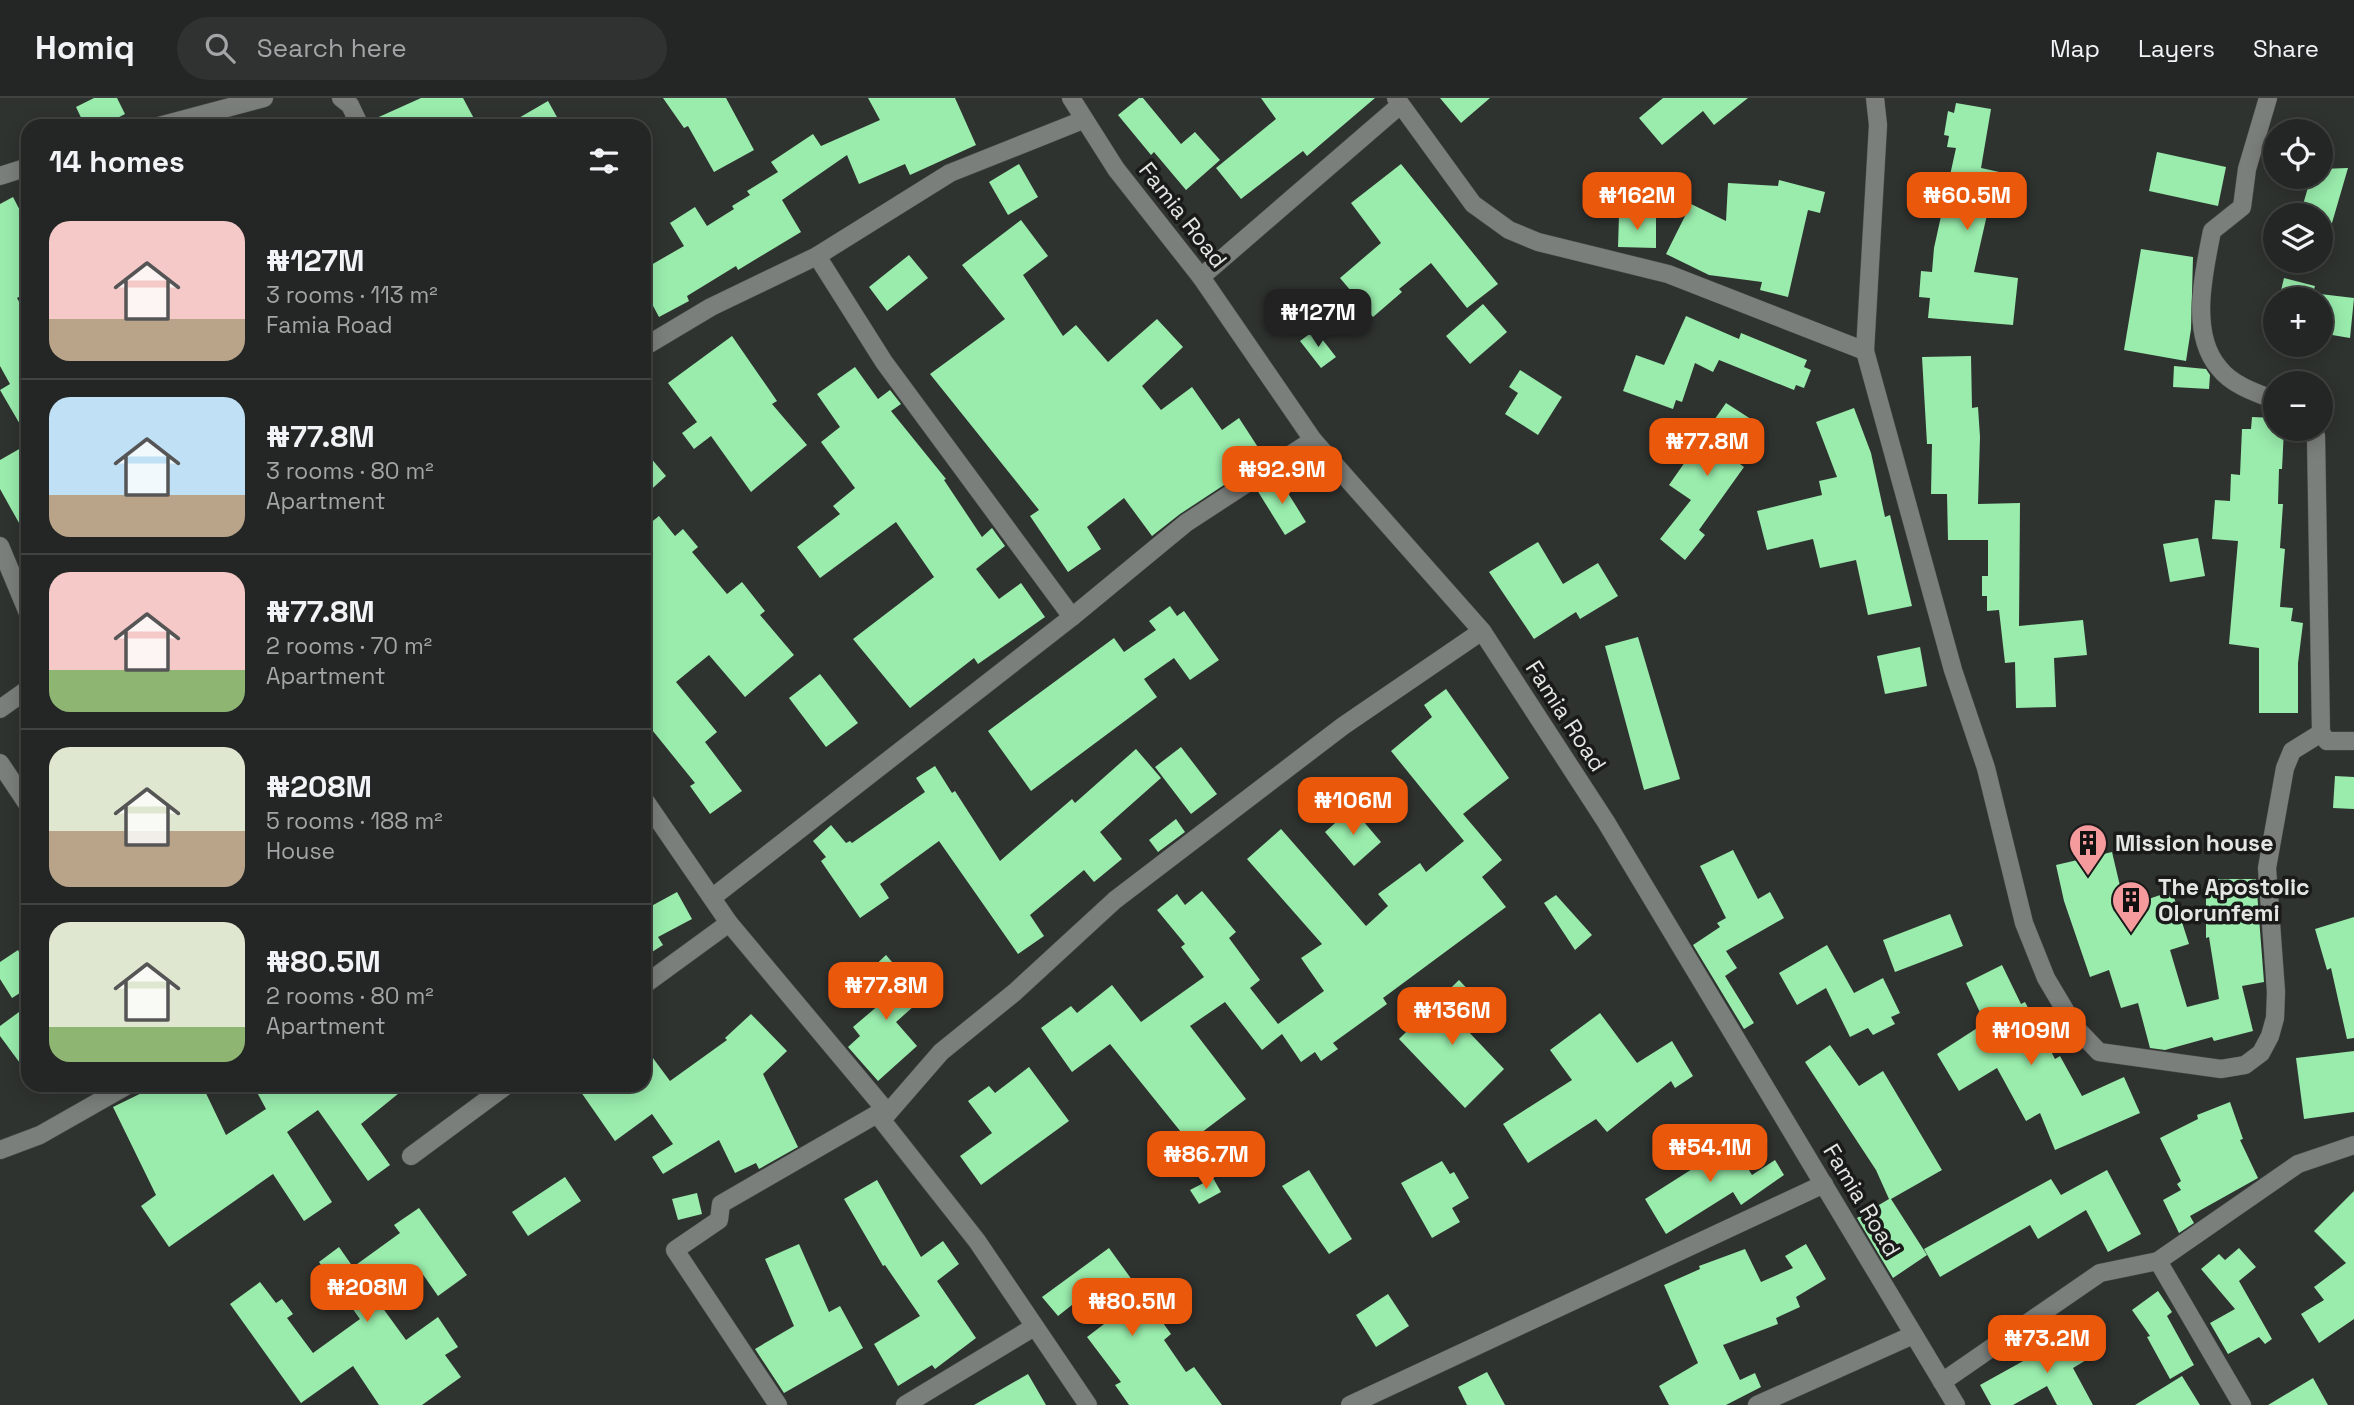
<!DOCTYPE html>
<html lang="en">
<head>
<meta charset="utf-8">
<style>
	body { margin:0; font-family:"Space Grotesk",sans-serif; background:#2f3231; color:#f1f3f6; height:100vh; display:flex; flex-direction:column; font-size:26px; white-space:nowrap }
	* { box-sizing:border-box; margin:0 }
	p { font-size:23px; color:#a3a5a6 }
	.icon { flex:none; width:38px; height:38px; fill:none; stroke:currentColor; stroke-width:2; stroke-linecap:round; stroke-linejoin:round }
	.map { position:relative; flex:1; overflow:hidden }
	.details { position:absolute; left:21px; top:21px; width:630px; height:973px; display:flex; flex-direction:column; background:#232624; border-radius:21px; box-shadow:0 4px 18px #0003,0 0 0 2px #404341 }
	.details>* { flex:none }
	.controls { position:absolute; left:2263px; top:21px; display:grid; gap:14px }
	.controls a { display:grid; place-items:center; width:70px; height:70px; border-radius:50%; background:#232624; box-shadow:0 4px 18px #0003,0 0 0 2px #404341; font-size:35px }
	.price { position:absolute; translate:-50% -60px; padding:0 16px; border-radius:14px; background:#ea580c; color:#fff; font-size:23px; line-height:46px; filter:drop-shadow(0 2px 4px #0008) }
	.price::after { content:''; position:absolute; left:50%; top:42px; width:21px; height:16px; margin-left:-10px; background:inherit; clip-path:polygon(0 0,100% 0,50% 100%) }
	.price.selected { background:#222; color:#fff }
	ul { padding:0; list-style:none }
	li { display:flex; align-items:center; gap:21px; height:175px; padding:0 28px }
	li+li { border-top:2px solid #404341 }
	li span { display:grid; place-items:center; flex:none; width:196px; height:140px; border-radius:21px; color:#555 }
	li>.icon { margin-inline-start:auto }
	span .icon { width:84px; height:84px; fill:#fffc; stroke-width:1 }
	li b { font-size:30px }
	h2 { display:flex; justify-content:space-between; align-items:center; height:84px; padding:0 28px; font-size:30px }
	header { display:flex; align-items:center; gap:42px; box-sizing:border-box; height:98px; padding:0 35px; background:#232624; border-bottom:2px solid #404341 }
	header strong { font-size:33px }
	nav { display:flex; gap:38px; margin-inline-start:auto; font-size:24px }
	.search { width:490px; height:63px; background:#2f3231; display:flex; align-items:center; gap:18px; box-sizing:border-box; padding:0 24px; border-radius:38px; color:#a3a5a6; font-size:26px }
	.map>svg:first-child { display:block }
	.building { fill:#99ecac }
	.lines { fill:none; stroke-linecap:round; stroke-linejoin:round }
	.minor-casing { stroke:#4c504d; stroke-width:19 }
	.minor { stroke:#7b7f7c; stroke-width:18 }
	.labels { text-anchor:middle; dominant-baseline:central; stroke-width:7; stroke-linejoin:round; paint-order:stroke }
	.street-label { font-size:23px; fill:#e4e6e4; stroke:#191a19 }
	.poi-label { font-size:23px; font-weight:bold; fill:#e4e6e4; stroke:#191a19; text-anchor:start }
</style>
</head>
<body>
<header>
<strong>Homiq</strong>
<div class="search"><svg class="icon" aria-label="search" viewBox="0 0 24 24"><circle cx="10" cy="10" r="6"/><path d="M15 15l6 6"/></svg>Search here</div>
<nav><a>Map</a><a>Layers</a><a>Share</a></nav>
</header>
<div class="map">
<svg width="2354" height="1307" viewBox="0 0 2354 1307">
	<rect width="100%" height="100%" fill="#2f3330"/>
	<g class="building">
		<polygon points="94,0 117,0 125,16 102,28 85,28 76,9"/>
		<polygon points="421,0 463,0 478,28 371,28 370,23"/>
		<polygon points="663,0 726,0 754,52 714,74 688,28 684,30"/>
		<polygon points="868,0 955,0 976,47 910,77 905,66 859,86 847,57 782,102 801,134 738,172 736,168 687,198 689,203 659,219 644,191 644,171 684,148 670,125 695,109 707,128 734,111 732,108 750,97 747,93 778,74 771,64 813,36 821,48 880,22"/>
		<polygon points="1139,0 1143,0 1181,46 1195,34 1220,62 1186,92 1154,54 1151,57 1118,17"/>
		<polygon points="1261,0 1375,0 1307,58 1303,53 1241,101 1216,70 1276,21"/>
		<polygon points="1440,0 1490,0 1461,25"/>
		<polygon points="1663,0 1748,0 1714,27 1703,13 1662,47 1639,20"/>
		<polygon points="548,3 562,28 505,28"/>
		<polygon points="1956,5 1991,11 1981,70 2004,75 1996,110 1989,108 1974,174 2018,180 2013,227 1928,220 1930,200 1919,199 1921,173 1932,174 1934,150 1956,50 1947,49 1949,38 1944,37 1948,13 1954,15"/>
		<polygon points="2157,54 2226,69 2218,108 2149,93"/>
		<polygon points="1019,66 1038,99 1008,117 989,84"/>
		<polygon points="1401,66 1498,186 1467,210 1431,165 1399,191 1402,194 1373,219 1340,180 1381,145 1351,105"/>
		<polygon points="2348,70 2325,149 2320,148 2320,117 2300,117 2311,79 2320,79 2320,71"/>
		<polygon points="1779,82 1825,94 1820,115 1808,112 1788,199 1760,192 1762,184 1709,177 1666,156 1691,106 1726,123 1728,85 1778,88"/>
		<polygon points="13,99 28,128 28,194 17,200 28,220 28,340 0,292 10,286 0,268 0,106"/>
		<polygon points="1619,118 1656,119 1656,150 1618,149"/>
		<polygon points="1021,122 1048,158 1023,177 1063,238 1076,227 1108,264 1157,221 1183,249 1142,288 1161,312 1192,289 1222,332 1239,320 1265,360 1180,416 1152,438 1124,400 1087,429 1101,451 1068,474 1030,418 1039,412 930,276 1005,221 962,167"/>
		<polygon points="2141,151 2193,159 2191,231 2186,263 2124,252"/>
		<polygon points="909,157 928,180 887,213 869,189"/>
		<polygon points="2284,180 2315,188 2311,201 2279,201"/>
		<polygon points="2320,196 2354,200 2350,240 2320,235"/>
		<polygon points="1483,206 1507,234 1470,266 1446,238"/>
		<polygon points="1686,218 1739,241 1741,235 1807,262 1804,269 1811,272 1804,290 1796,287 1794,292 1719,262 1713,274 1695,265 1682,304 1676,302 1673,311 1623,293 1636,257 1664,267"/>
		<polygon points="1315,232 1336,259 1321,270 1300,243"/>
		<polygon points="732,238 777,303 772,306 807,347 751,394 711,338 694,351 682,335 697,324 668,285"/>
		<polygon points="1971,258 1972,310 1978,309 1980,339 1978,406 2020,405 2019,528 2083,522 2087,557 2054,560 2056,609 2016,610 2015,564 2005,565 1999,512 1987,513 1987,498 1982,498 1982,478 1988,478 1988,442 1948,442 1947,396 1931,396 1932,346 1927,346 1922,259"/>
		<polygon points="2174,268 2206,271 2210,277 2209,291 2173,289"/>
		<polygon points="855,269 878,301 890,292 901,306 891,313 946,381 944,382 982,439 992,430 1005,448 976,471 999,501 1021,485 1045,519 978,566 974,560 910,610 853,541 934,479 896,424 820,480 797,449 840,416 833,408 855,390 821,344 840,329 817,296"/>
		<polygon points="1520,272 1562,299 1538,337 1505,316 1518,295 1509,289"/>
		<polygon points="1726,305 1754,323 1732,360 1744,369 1699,432 1705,437 1685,462 1660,441 1691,402 1669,387"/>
		<polygon points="1854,310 1871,355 1885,419 1890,417 1912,508 1868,517 1856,462 1820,470 1813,441 1767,452 1757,413 1822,397 1819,383 1837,379 1816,324"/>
		<polygon points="2252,319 2275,320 2275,331 2284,331 2282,371 2279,371 2278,406 2283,406 2280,450 2285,451 2280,509 2293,510 2291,523 2303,525 2298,565 2298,615 2259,615 2259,550 2229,546 2238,443 2212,441 2215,402 2230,403 2231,376 2240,377 2242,331 2251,331"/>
		<polygon points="28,346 28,441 0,391 0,362"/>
		<polygon points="644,352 666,378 644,398"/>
		<polygon points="1278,379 1306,424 1285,437 1257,392"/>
		<polygon points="659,418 675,438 683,431 698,449 692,454 727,496 742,484 765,513 760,517 794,557 745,599 709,557 676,584 717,634 705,644 742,693 710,716 690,688 695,685 644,622 644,430"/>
		<polygon points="2198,440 2205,478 2170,484 2163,446"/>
		<polygon points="1538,444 1563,486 1598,465 1618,498 1580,521 1576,514 1534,541 1489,474"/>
		<polygon points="1170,508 1177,518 1184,513 1219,562 1190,582 1174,560 1144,581 1157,599 1031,693 988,633 1114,540 1124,554 1156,532 1149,523"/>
		<polygon points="1638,539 1680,681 1644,692 1605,548"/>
		<polygon points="1920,549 1927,588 1885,596 1877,558"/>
		<polygon points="820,576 858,625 826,649 789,600"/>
		<polygon points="1446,591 1509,680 1463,716 1502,762 1482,779 1506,809 1383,900 1387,906 1333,945 1338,951 1321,963 1315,954 1301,964 1282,936 1262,952 1225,904 1190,928 1246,1001 1189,1044 1110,946 1072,974 1041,930 1071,908 1077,915 1112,887 1141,924 1204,879 1181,849 1185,846 1157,812 1177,796 1185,807 1202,793 1236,834 1229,840 1260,882 1250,890 1278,926 1324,893 1301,860 1322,846 1247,761 1281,731 1366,828 1388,808 1378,796 1420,765 1426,774 1464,743 1391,653 1432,619 1424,607"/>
		<polygon points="1181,649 1217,696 1191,716 1155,669"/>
		<polygon points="1136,651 1161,680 1100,734 1122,761 1094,784 1084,772 1030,817 1044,838 1018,856 939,743 880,786 889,800 860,820 821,763 826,759 813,743 831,727 846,745 850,743 852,745 925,694 916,680 935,668 952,695 955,693 1000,763 1072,701 1075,705"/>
		<polygon points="2335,678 2354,679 2354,711 2333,710"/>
		<polygon points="1352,710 1381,744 1354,768 1325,734"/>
		<polygon points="1176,721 1185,734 1158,754 1149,742"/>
		<polygon points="1733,752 1758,801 1770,794 1784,820 1726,853 1737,870 1725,878 1754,925 1744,931 1693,847 1720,829 1717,825 1726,820 1700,768"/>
		<polygon points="2112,754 2125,809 2172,793 2189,846 2170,852 2187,909 2219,901 2209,839 2206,840 2206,781 2256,781 2264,884 2242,888 2253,933 2214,943 2212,939 2165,952 2150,950 2138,905 2121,910 2109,872 2090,879 2064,803 2056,767"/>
		<polygon points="677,794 692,821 658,839 663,847 644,859 644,812"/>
		<polygon points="1556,797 1592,837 1575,852 1544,805"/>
		<polygon points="1950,816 1963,848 1895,874 1883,842"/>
		<polygon points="2354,819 2354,940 2347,941 2331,870 2327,872 2315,831"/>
		<polygon points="1827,847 1854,895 1883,880 1900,915 1891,919 1895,926 1873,937 1868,930 1850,939 1826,890 1797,907 1779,875"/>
		<polygon points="28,851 28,890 12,900 0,881 0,864 18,852 20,856"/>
		<polygon points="886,857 923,900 896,924 917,948 878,983 848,949 860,938 853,929 887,900 866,876"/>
		<polygon points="2002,867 2021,906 2025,904 2055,961 2060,958 2082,998 2124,979 2140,1015 2055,1052 2040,1015 2026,1023 1997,970 1959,993 1937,956 1985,925 1966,885"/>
		<polygon points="1459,882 1475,899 1460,913 1470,925 1465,930 1504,971 1465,1010 1399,941"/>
		<polygon points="19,914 28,927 28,976 0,938 0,928"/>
		<polygon points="1600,915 1637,965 1672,943 1693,978 1675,990 1671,983 1607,1034 1596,1021 1528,1065 1503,1026 1572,982 1550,952"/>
		<polygon points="751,916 787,953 763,976 798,1049 759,1071 756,1065 735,1075 719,1042 663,1076 652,1059 673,1046 652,1016 615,1043 576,987 644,987 644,948 670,983 727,942 725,940"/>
		<polygon points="1830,947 1859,988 1883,973 1942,1072 1891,1101 1927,1157 1893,1180 1857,1120 1889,1101 1876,1072 1805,964"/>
		<polygon points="2354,953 2354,1014 2304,1021 2296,960"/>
		<polygon points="1029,969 1069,1023 981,1087 960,1058 992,1035 968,1003 989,988 995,995"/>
		<polygon points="158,987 202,987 226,1037 266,1011 253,987 409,987 361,1026 390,1067 368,1083 318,1012 287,1034 332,1104 304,1123 273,1076 169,1149 141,1108 156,1097 113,1009"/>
		<polygon points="2230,1004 2243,1041 2240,1042 2258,1080 2190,1118 2194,1125 2179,1135 2163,1102 2181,1092 2177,1086 2181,1083 2160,1040 2198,1021 2197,1017"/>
		<polygon points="1724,1032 1752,1077 1775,1062 1784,1077 1741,1107 1733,1094 1666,1136 1645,1101 1711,1059 1703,1045"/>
		<polygon points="1442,1063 1450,1076 1454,1074 1469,1100 1452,1110 1460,1124 1432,1140 1401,1085"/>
		<polygon points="1309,1072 1352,1141 1329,1156 1282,1088"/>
		<polygon points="2107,1072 2141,1136 2108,1154 2086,1112 2038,1141 2030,1127 1940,1179 1924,1151 2051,1081 2061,1097"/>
		<polygon points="565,1079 581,1103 528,1138 512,1114"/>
		<polygon points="1213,1080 1221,1094 1199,1106 1190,1092"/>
		<polygon points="877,1082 921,1159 943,1143 959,1166 937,1183 976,1240 935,1271 932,1267 898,1288 874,1246 920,1218 885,1167 883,1168 844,1101"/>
		<polygon points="2354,1093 2354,1221 2319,1245 2301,1216 2324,1202 2314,1189 2346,1165 2314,1133"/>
		<polygon points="697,1095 702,1116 678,1122 672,1101"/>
		<polygon points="419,1110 467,1177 438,1198 417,1168 374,1198 406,1242 438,1219 458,1249 445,1257 461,1279 422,1307 379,1307 353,1268 301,1305 230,1206 260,1184 276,1205 282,1201 293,1216 287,1220 313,1255 360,1221 319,1164 339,1149 353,1169 400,1135 394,1127"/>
		<polygon points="799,1146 829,1214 840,1208 863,1250 784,1295 755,1251 794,1228 765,1161"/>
		<polygon points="1806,1146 1826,1181 1796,1199 1800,1209 1776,1220 1778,1226 1723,1247 1740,1282 1755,1275 1761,1289 1726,1307 1669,1307 1659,1288 1698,1265 1664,1187 1700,1171 1699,1168 1745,1151 1761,1184 1793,1170 1785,1158"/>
		<polygon points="1109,1150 1171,1236 1164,1242 1186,1274 1194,1269 1222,1307 1129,1307 1115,1287 1121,1284 1087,1239 1112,1220 1091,1192 1058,1218 1042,1199"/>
		<polygon points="2239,1150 2256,1169 2239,1183 2272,1241 2265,1246 2259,1239 2228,1256 2210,1225 2235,1211 2201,1171 2219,1156 2225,1162"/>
		<polygon points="2158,1193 2172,1214 2167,1218 2194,1267 2170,1281 2147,1239 2150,1238 2132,1212"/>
		<polygon points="1388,1196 1409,1228 1376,1249 1356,1217"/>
		<polygon points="2093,1229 2106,1250 2073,1270 2093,1307 2057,1307 2047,1288 2013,1307 1991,1307 1980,1287 2043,1252 2046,1258"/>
		<polygon points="1487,1274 1505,1307 1467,1307 1458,1289"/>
		<polygon points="1028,1276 1046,1307 974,1307"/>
		<polygon points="2182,1278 2200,1307 2135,1307"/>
		<polygon points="2313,1280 2328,1307 2268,1307"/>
	</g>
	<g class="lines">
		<defs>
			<g id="minor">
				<polyline points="341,0 350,7 360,28"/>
				<polyline points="1071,0 1116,71 1201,179 1313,342 1482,533 1606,724 1956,1307"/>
				<polyline points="1396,0 1473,106 1509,132 1538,144 1668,176 1865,253"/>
				<polyline points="1875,0 1878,27 1865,253 1953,572 1986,670 2024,825 2046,880 2075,929 2099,954 2221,971 2245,967 2261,955 2270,938 2275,920 2276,894 2267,770 2285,670 2292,653 2321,635"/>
				<path d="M2268,0L2247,71L2242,109L2212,133C2204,174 2189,235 2219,270C2232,287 2256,295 2275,302"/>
				<polyline points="159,28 264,0"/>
				<polyline points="0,78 28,69"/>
				<polyline points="817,158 884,264 1072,519"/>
				<polyline points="1201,179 1399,8"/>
				<polyline points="644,249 711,209 817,158 950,75 1083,22"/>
				<polyline points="2309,331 2316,338 2321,635 2327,643 2354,643"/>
				<polyline points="0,448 28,515"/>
				<polyline points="0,611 28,591"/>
				<polyline points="0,665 28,707"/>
				<polyline points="644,701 729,825 888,1015 877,1016 977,1143 1088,1307"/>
				<polyline points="713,799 1072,519 1186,425 1313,342"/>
				<polyline points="644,887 729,825"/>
				<polyline points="888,1015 941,954 1015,894 1115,802 1343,628 1482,533"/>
				<polyline points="0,1052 40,1037 128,987"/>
				<polyline points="411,1058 507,987"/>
				<polyline points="2158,1163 2242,1307"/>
				<polyline points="1942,1284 2100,1175 2158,1163 2298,1066 2354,1047"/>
				<polyline points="778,1307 675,1152 719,1122 721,1106 877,1016"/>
				<polyline points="905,1307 1034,1229"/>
				<polyline points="1350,1307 1824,1086"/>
				<polyline points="1757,1307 1913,1237"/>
			</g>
		</defs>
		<use href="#minor" class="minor-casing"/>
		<use href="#minor" class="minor"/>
	</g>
	<defs>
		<symbol id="building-pin" viewBox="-11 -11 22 30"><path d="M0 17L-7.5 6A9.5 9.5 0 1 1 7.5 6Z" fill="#f59b9d" stroke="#191a19"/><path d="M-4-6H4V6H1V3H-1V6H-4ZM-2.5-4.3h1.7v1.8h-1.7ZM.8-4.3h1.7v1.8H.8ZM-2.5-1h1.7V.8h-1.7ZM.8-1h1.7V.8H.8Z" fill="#111"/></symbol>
	</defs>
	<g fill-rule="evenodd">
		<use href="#building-pin" x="2066" y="723" width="44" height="60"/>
		<use href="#building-pin" x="2109" y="780" width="44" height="60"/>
	</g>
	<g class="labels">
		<g class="street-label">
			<text transform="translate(1183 117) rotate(52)">Famia Road</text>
			<text transform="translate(1566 618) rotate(57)">Famia Road</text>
			<text transform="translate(1862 1102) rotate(59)">Famia Road</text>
		</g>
		<g class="poi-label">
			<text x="2115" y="745">Mission house</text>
			<text x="2158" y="789">The Apostolic<tspan x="2158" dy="26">Olorunfemi</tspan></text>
		</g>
	</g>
</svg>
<div class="controls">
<a><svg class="icon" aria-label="locate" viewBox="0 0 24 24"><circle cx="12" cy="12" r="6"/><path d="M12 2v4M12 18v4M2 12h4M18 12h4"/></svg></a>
<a><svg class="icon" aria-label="layers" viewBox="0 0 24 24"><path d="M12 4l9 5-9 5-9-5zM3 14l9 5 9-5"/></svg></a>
<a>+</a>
<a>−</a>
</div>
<b class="price" style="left:1637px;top:134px">₦162M</b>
<b class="price" style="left:1967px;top:134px">₦60.5M</b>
<b class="price selected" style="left:1318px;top:251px">₦127M</b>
<b class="price" style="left:1707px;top:380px">₦77.8M</b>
<b class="price" style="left:1282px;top:408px">₦92.9M</b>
<b class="price" style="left:1353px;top:739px">₦106M</b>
<b class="price" style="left:886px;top:924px">₦77.8M</b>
<b class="price" style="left:1452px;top:949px">₦136M</b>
<b class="price" style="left:2031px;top:969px">₦109M</b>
<b class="price" style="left:1710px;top:1086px">₦54.1M</b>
<b class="price" style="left:1206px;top:1093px">₦86.7M</b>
<b class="price" style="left:367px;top:1226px">₦208M</b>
<b class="price" style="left:1132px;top:1240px">₦80.5M</b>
<b class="price" style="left:2047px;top:1277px">₦73.2M</b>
<section class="details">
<h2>14 homes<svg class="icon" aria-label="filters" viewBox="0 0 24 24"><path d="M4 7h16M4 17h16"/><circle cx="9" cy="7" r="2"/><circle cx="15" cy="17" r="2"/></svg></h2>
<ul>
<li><span style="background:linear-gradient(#f6c9c9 70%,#b9a48a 0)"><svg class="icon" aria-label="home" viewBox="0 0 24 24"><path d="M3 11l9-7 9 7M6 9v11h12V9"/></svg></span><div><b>₦127M</b><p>3 rooms · 113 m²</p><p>Famia Road</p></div></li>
<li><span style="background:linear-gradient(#bfe0f5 70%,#b9a48a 0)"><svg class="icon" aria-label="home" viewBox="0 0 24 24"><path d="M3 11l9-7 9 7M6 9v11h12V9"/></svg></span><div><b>₦77.8M</b><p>3 rooms · 80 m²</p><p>Apartment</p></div></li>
<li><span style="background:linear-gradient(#f6c9c9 70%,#8fb573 0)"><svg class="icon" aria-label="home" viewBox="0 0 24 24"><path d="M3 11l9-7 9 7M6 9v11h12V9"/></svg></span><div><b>₦77.8M</b><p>2 rooms · 70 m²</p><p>Apartment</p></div></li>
<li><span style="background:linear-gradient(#dfe7d0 60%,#b9a48a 0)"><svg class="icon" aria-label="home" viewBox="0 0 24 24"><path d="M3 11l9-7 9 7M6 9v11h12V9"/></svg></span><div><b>₦208M</b><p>5 rooms · 188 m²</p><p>House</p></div></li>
<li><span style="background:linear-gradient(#dfe7d0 75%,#8fb573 0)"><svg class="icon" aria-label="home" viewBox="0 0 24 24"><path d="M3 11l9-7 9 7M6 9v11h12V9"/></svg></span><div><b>₦80.5M</b><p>2 rooms · 80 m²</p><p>Apartment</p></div></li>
</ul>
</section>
</div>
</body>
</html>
